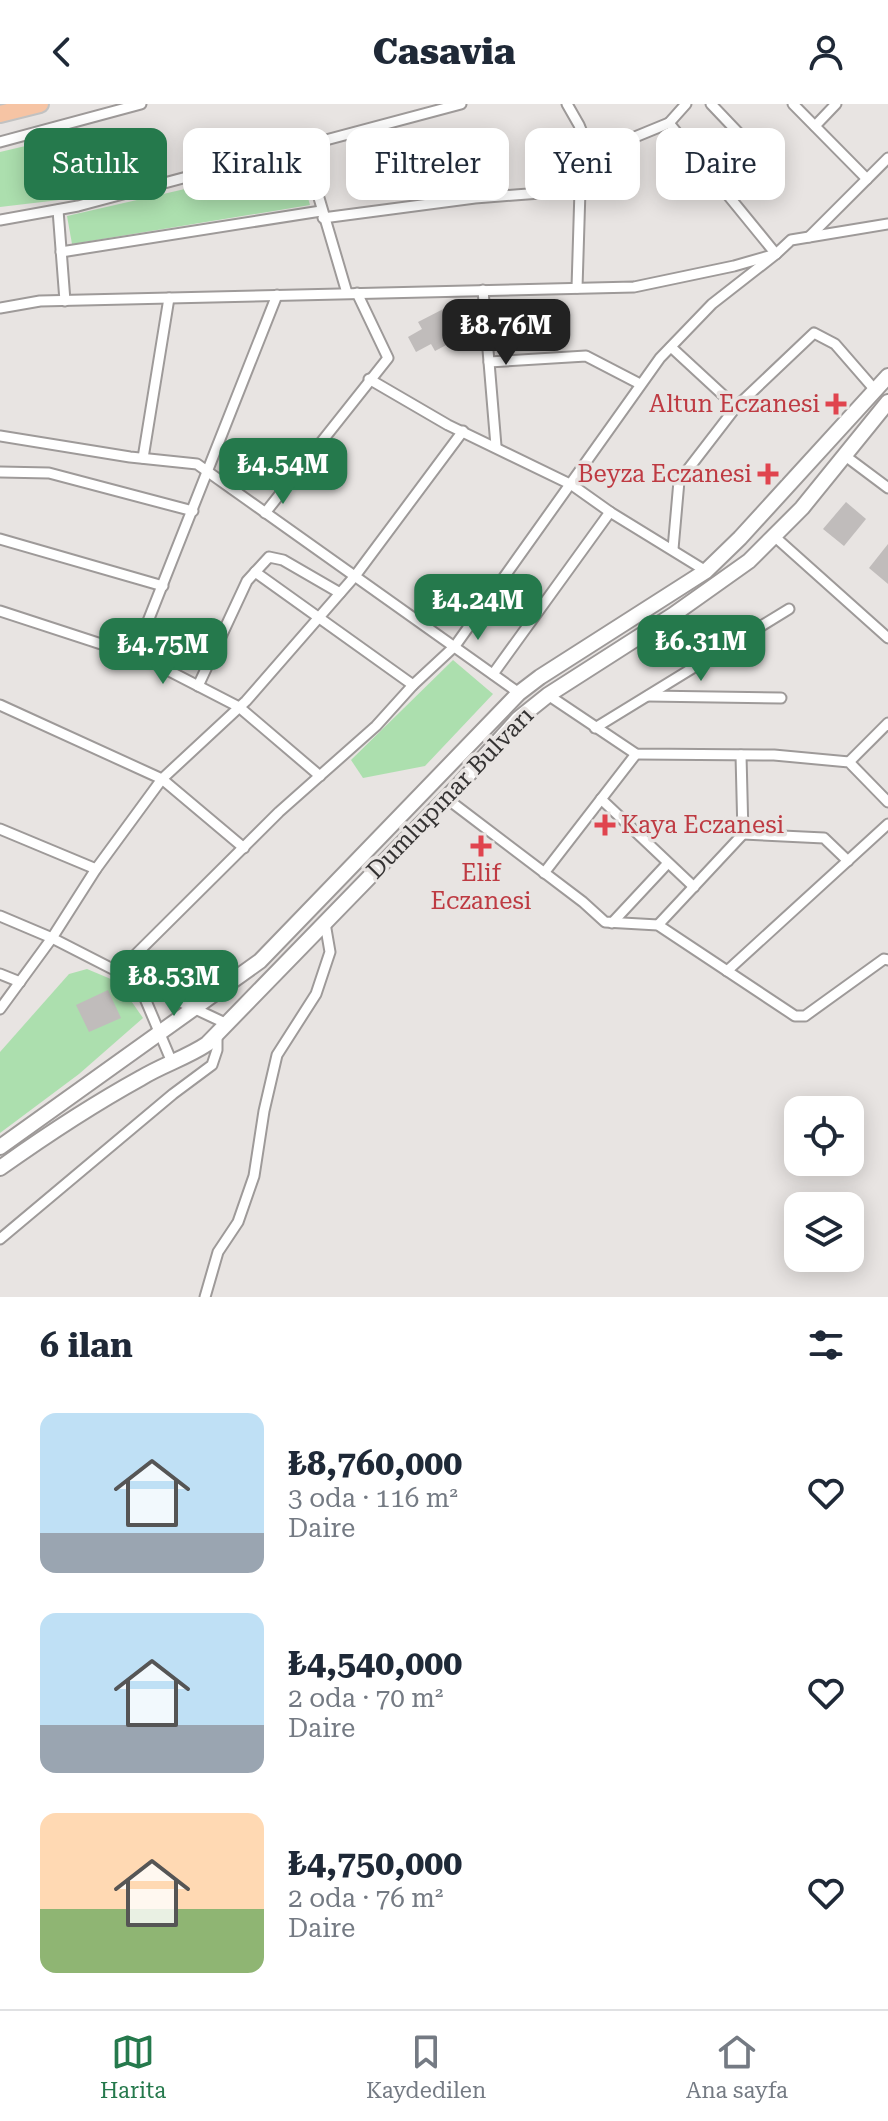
<!DOCTYPE html>
<html lang="tr">
<head>
<meta charset="utf-8">
<style>
	body { margin:0; font-family:"Roboto Serif",serif; background:#f2f2f3; color:#1f2937; height:100vh; display:flex; flex-direction:column; font-size:30px; white-space:nowrap }
	* { box-sizing:border-box; margin:0 }
	p { font-size:26px; color:#747a83 }
	.icon { flex:none; width:44px; height:44px; fill:none; stroke:currentColor; stroke-width:2; stroke-linecap:round; stroke-linejoin:round }
	.map { position:relative; height:1193px; overflow:hidden }
	.details { display:flex; flex-direction:column; background:#fff; flex:1 }
	.details>* { flex:none }
	.top-card { position:absolute; left:24px; top:24px; width:840px; height:72px; display:flex; gap:16px }
	.tools { position:absolute; left:784px; top:992px; display:grid; gap:16px }
	.tools a { display:grid; place-items:center; width:80px; height:80px; border-radius:16px; background:#fff; box-shadow:0 4px 20px #0003; font-size:40px }
	.price { position:absolute; translate:-50% -68px; padding:0 18px; border-radius:16px; background:#25794c; color:#fff; font-size:26px; line-height:52px; filter:drop-shadow(0 2px 4px #0008) }
	.price::after { content:''; position:absolute; left:50%; top:48px; width:24px; height:18px; margin-left:-12px; background:inherit; clip-path:polygon(0 0,100% 0,50% 100%) }
	.price.selected { background:#222; color:#fff }
	ul { padding:0; list-style:none }
	li { display:flex; align-items:center; gap:24px; height:200px; padding:0 40px }
	li span { display:grid; place-items:center; flex:none; width:224px; height:160px; border-radius:16px; color:#555 }
	li>.icon { margin-inline-start:auto }
	span .icon { width:96px; height:96px; fill:#fffc; stroke-width:1 }
	li b { font-size:34px }
	h2 { display:flex; justify-content:space-between; align-items:center; height:96px; padding:0 40px; font-size:34px }
	.pill { padding:0 28px; border-radius:16px; background:#fff; box-shadow:0 4px 20px #0003; font-size:28px; line-height:72px }
	.pill.selected { background:#25794c; color:#fff }
	header { display:flex; justify-content:space-between; align-items:center; height:104px; padding:0 40px; background:#fff; font-size:36px; font-weight:800 }
	.tab-bar { display:flex; justify-content:space-around; align-items:center; height:112px; border-top:2px solid #e0e1e3; background:#fff; font-size:22px; color:#747a83 }
	.tab-bar a { display:grid; justify-items:center; gap:4px }
	.tab-bar .selected { color:#25794c }
	.map>svg:first-child { display:block }
	.green { fill:#acdfae }
	.building { fill:#c0bcbb }
	.lines { fill:none; stroke-linecap:round; stroke-linejoin:round }
	.minor-casing { stroke:#9e9a99; stroke-width:13 }
	.secondary-casing { stroke:#9e9a99; stroke-width:18 }
	.trunk-casing { stroke:#c2c2c2; stroke-width:20 }
	.minor { stroke:#fff; stroke-width:9 }
	.secondary { stroke:#fff; stroke-width:14 }
	.trunk { stroke:#f6c4a4; stroke-width:16 }
	.health-dot { fill:#e0444e; stroke:#e8e4e2; stroke-width:3 }
	.labels { text-anchor:middle; dominant-baseline:central; stroke-width:7; stroke-linejoin:round; paint-order:stroke }
	.health-label { font-size:24px; fill:#be3a42; stroke:#e8e4e2; text-anchor:end }
	.street-label { font-size:24px; fill:#353333; stroke:#e8e4e2 }
</style>
</head>
<body>
<header><svg class="icon" aria-label="back" viewBox="0 0 24 24"><path d="M15 5l-7 7 7 7"/></svg>Casavia<svg class="icon" aria-label="person" viewBox="0 0 24 24"><circle cx="12" cy="8" r="4"/><path d="M4 21q1-7 8-7t8 7"/></svg></header>
<div class="map">
<svg width="888" height="1193" viewBox="0 0 888 1193">
	<rect width="100%" height="100%" fill="#e8e4e2"/>
	<g class="green">
		<polygon points="55,35 76,94 0,103 0,48"/>
		<polygon points="298,59 310,101 72,140 67,112"/>
		<polygon points="453,556 493,590 425,662 363,674 351,656"/>
		<polygon points="87,865 118,878 143,914 79,970 0,1029 0,948 69,870"/>
	</g>
	<g class="building">
		<polygon points="455,199 471,228 435,247 431,240 416,248 408,233 422,225 418,218"/>
		<polygon points="846,398 866,415 844,442 823,425"/>
		<polygon points="888,440 888,480 869,464"/>
		<polygon points="108,886 121,914 89,928 76,901"/>
	</g>
	<g class="lines">
		<defs>
			<g id="minor">
				<polyline points="567,0 579,21 591,51 580,86 577,184"/>
				<polyline points="711,0 768,60"/>
				<polyline points="793,0 867,75"/>
				<polyline points="815,22 836,0"/>
				<polyline points="0,38 141,0"/>
				<polyline points="304,43 347,189"/>
				<polyline points="591,51 669,19"/>
				<polyline points="58,106 65,197"/>
				<polyline points="323,114 475,94 580,86"/>
				<polyline points="0,116 78,102 461,0"/>
				<polyline points="809,133 888,54"/>
				<polyline points="61,148 321,107"/>
				<polyline points="483,186 496,342"/>
				<polyline points="0,204 40,197 634,183 734,162 776,150 791,136 888,120"/>
				<polyline points="671,243 736,303"/>
				<polyline points="489,258 586,252 640,280"/>
				<polyline points="369,275 448,321 572,381 610,408 706,467"/>
				<polyline points="0,332 130,353 197,360 519,589"/>
				<polyline points="844,351 888,384"/>
				<polyline points="143,354 169,194"/>
				<polyline points="0,368 49,369 193,407"/>
				<polyline points="265,409 388,254 357,189"/>
				<polyline points="774,432 888,534"/>
				<polyline points="0,435 163,482"/>
				<polyline points="673,445 679,377 736,303 814,229 835,240 875,286"/>
				<polyline points="255,468 413,581"/>
				<polyline points="0,507 144,554 239,603 320,672"/>
				<polyline points="135,550 277,191"/>
				<polyline points="493,570 610,408"/>
				<polyline points="198,582 247,477 269,453 283,456 340,489"/>
				<polyline points="548,591 636,650 774,651 849,658 888,698"/>
				<polyline points="648,592 781,594"/>
				<polyline points="0,601 162,675 244,744"/>
				<polyline points="595,624 789,505"/>
				<polyline points="849,658 888,619"/>
				<polyline points="446,694 583,798 605,818 658,821 795,912 805,912 884,855 888,856"/>
				<polyline points="601,695 694,783"/>
				<polyline points="0,725 96,765"/>
				<polyline points="743,730 824,734 848,757"/>
				<polyline points="544,769 636,650"/>
				<polyline points="0,812 52,834 138,878 171,956"/>
				<polyline points="612,819 668,759"/>
				<polyline points="658,821 743,730 741,651"/>
				<polyline points="727,867 888,720"/>
				<polyline points="118,868 279,708 376,622 413,581 455,542 660,254 712,200 776,150 669,19 686,0"/>
				<polyline points="0,870 20,878"/>
				<polyline points="138,878 225,919"/>
				<polyline points="0,905 52,834 96,765 162,675 246,597 355,472 463,327"/>
				<polyline points="0,1135 173,990 212,961 217,946 217,929"/>
				<polyline points="205,1193 218,1148 238,1118 254,1072 264,1007 277,951 316,890 330,848 325,819"/>
			</g>
			<g id="secondary">
				<polyline points="0,1043 260,857 519,589 540,573 706,467 740,434 888,272"/>
				<path d="M0,1064C45,1032 92,1001 141,974C162,961 186,954 207,940L459,681L518,615L548,591L673,511L749,457L802,404L888,298"/>
			</g>
			<polyline id="trunk" points="0,10 40,0"/>
		</defs>
		<use href="#minor" class="minor-casing"/>
		<use href="#secondary" class="secondary-casing"/>
		<use href="#trunk" class="trunk-casing"/>
		<use href="#minor" class="minor"/>
		<use href="#secondary" class="secondary"/>
		<use href="#trunk" class="trunk"/>
	</g>
	<g class="health-dot">
		<path d="M832 288h8v8h8v8h-8v8h-8v-8h-8v-8h8z"/>
		<path d="M764 358h8v8h8v8h-8v8h-8v-8h-8v-8h8z"/>
		<path d="M601 709h8v8h8v8h-8v8h-8v-8h-8v-8h8z"/>
		<path d="M477 730h8v8h8v8h-8v8h-8v-8h-8v-8h8z"/>
	</g>
	<g class="labels">
		<g class="health-label">
			<text x="820" y="300">Altun Eczanesi</text>
			<text x="752" y="370">Beyza Eczanesi</text>
			<text x="621" y="721" text-anchor="start">Kaya Eczanesi</text>
			<text x="481" y="769" text-anchor="middle">Elif<tspan x="481" dy="28">Eczanesi</tspan></text>
		</g>
		<g class="street-label">
			<text transform="translate(450 689) rotate(-46)">Dumlupınar Bulvarı</text>
		</g>
	</g>
</svg>
<div class="tools">
<a><svg class="icon" aria-label="locate" viewBox="0 0 24 24"><circle cx="12" cy="12" r="6"/><path d="M12 2v4M12 18v4M2 12h4M18 12h4"/></svg></a>
<a><svg class="icon" aria-label="layers" viewBox="0 0 24 24"><path d="M12 4l9 5-9 5-9-5zM3 14l9 5 9-5"/></svg></a>
</div>
<b class="price selected" style="left:506px;top:263px">₺8.76M</b>
<b class="price" style="left:283px;top:402px">₺4.54M</b>
<b class="price" style="left:478px;top:538px">₺4.24M</b>
<b class="price" style="left:701px;top:579px">₺6.31M</b>
<b class="price" style="left:163px;top:582px">₺4.75M</b>
<b class="price" style="left:174px;top:914px">₺8.53M</b>
<div class="top-card">
<a class="pill selected">Satılık</a>
<a class="pill">Kiralık</a>
<a class="pill">Filtreler</a>
<a class="pill">Yeni</a>
<a class="pill">Daire</a>
</div>
</div>
<section class="details">
<h2>6 ilan<svg class="icon" aria-label="filters" viewBox="0 0 24 24"><path d="M4 7h16M4 17h16"/><circle cx="9" cy="7" r="2"/><circle cx="15" cy="17" r="2"/></svg></h2>
<ul>
<li><span style="background:linear-gradient(#bfe0f5 75%,#9aa5b1 0)"><svg class="icon" aria-label="home" viewBox="0 0 24 24"><path d="M3 11l9-7 9 7M6 9v11h12V9"/></svg></span><div><b>₺8,760,000</b><p>3 oda · 116 m²</p><p>Daire</p></div><svg class="icon" aria-label="heart" viewBox="0 0 24 24"><path d="M12 20l-8-8c-3-5 5-10 8-4 3-6 11-1 8 4z"/></svg></li>
<li><span style="background:linear-gradient(#bfe0f5 70%,#9aa5b1 0)"><svg class="icon" aria-label="home" viewBox="0 0 24 24"><path d="M3 11l9-7 9 7M6 9v11h12V9"/></svg></span><div><b>₺4,540,000</b><p>2 oda · 70 m²</p><p>Daire</p></div><svg class="icon" aria-label="heart" viewBox="0 0 24 24"><path d="M12 20l-8-8c-3-5 5-10 8-4 3-6 11-1 8 4z"/></svg></li>
<li><span style="background:linear-gradient(#ffd9b3 60%,#8fb573 0)"><svg class="icon" aria-label="home" viewBox="0 0 24 24"><path d="M3 11l9-7 9 7M6 9v11h12V9"/></svg></span><div><b>₺4,750,000</b><p>2 oda · 76 m²</p><p>Daire</p></div><svg class="icon" aria-label="heart" viewBox="0 0 24 24"><path d="M12 20l-8-8c-3-5 5-10 8-4 3-6 11-1 8 4z"/></svg></li>
</ul>
</section>
<nav class="tab-bar">
<a class="selected"><svg class="icon" aria-label="map" viewBox="0 0 24 24"><path d="M3 6l6-2 6 2 6-2v14l-6 2-6-2-6 2zM9 4v14M15 6v14"/></svg>Harita</a>
<a><svg class="icon" aria-label="saved" viewBox="0 0 24 24"><path d="M7 4h10v16l-5-4-5 4z"/></svg>Kaydedilen</a>
<a><svg class="icon" aria-label="home" viewBox="0 0 24 24"><path d="M3 11l9-7 9 7M6 9v11h12V9"/></svg>Ana sayfa</a>
</nav>
</body>
</html>
